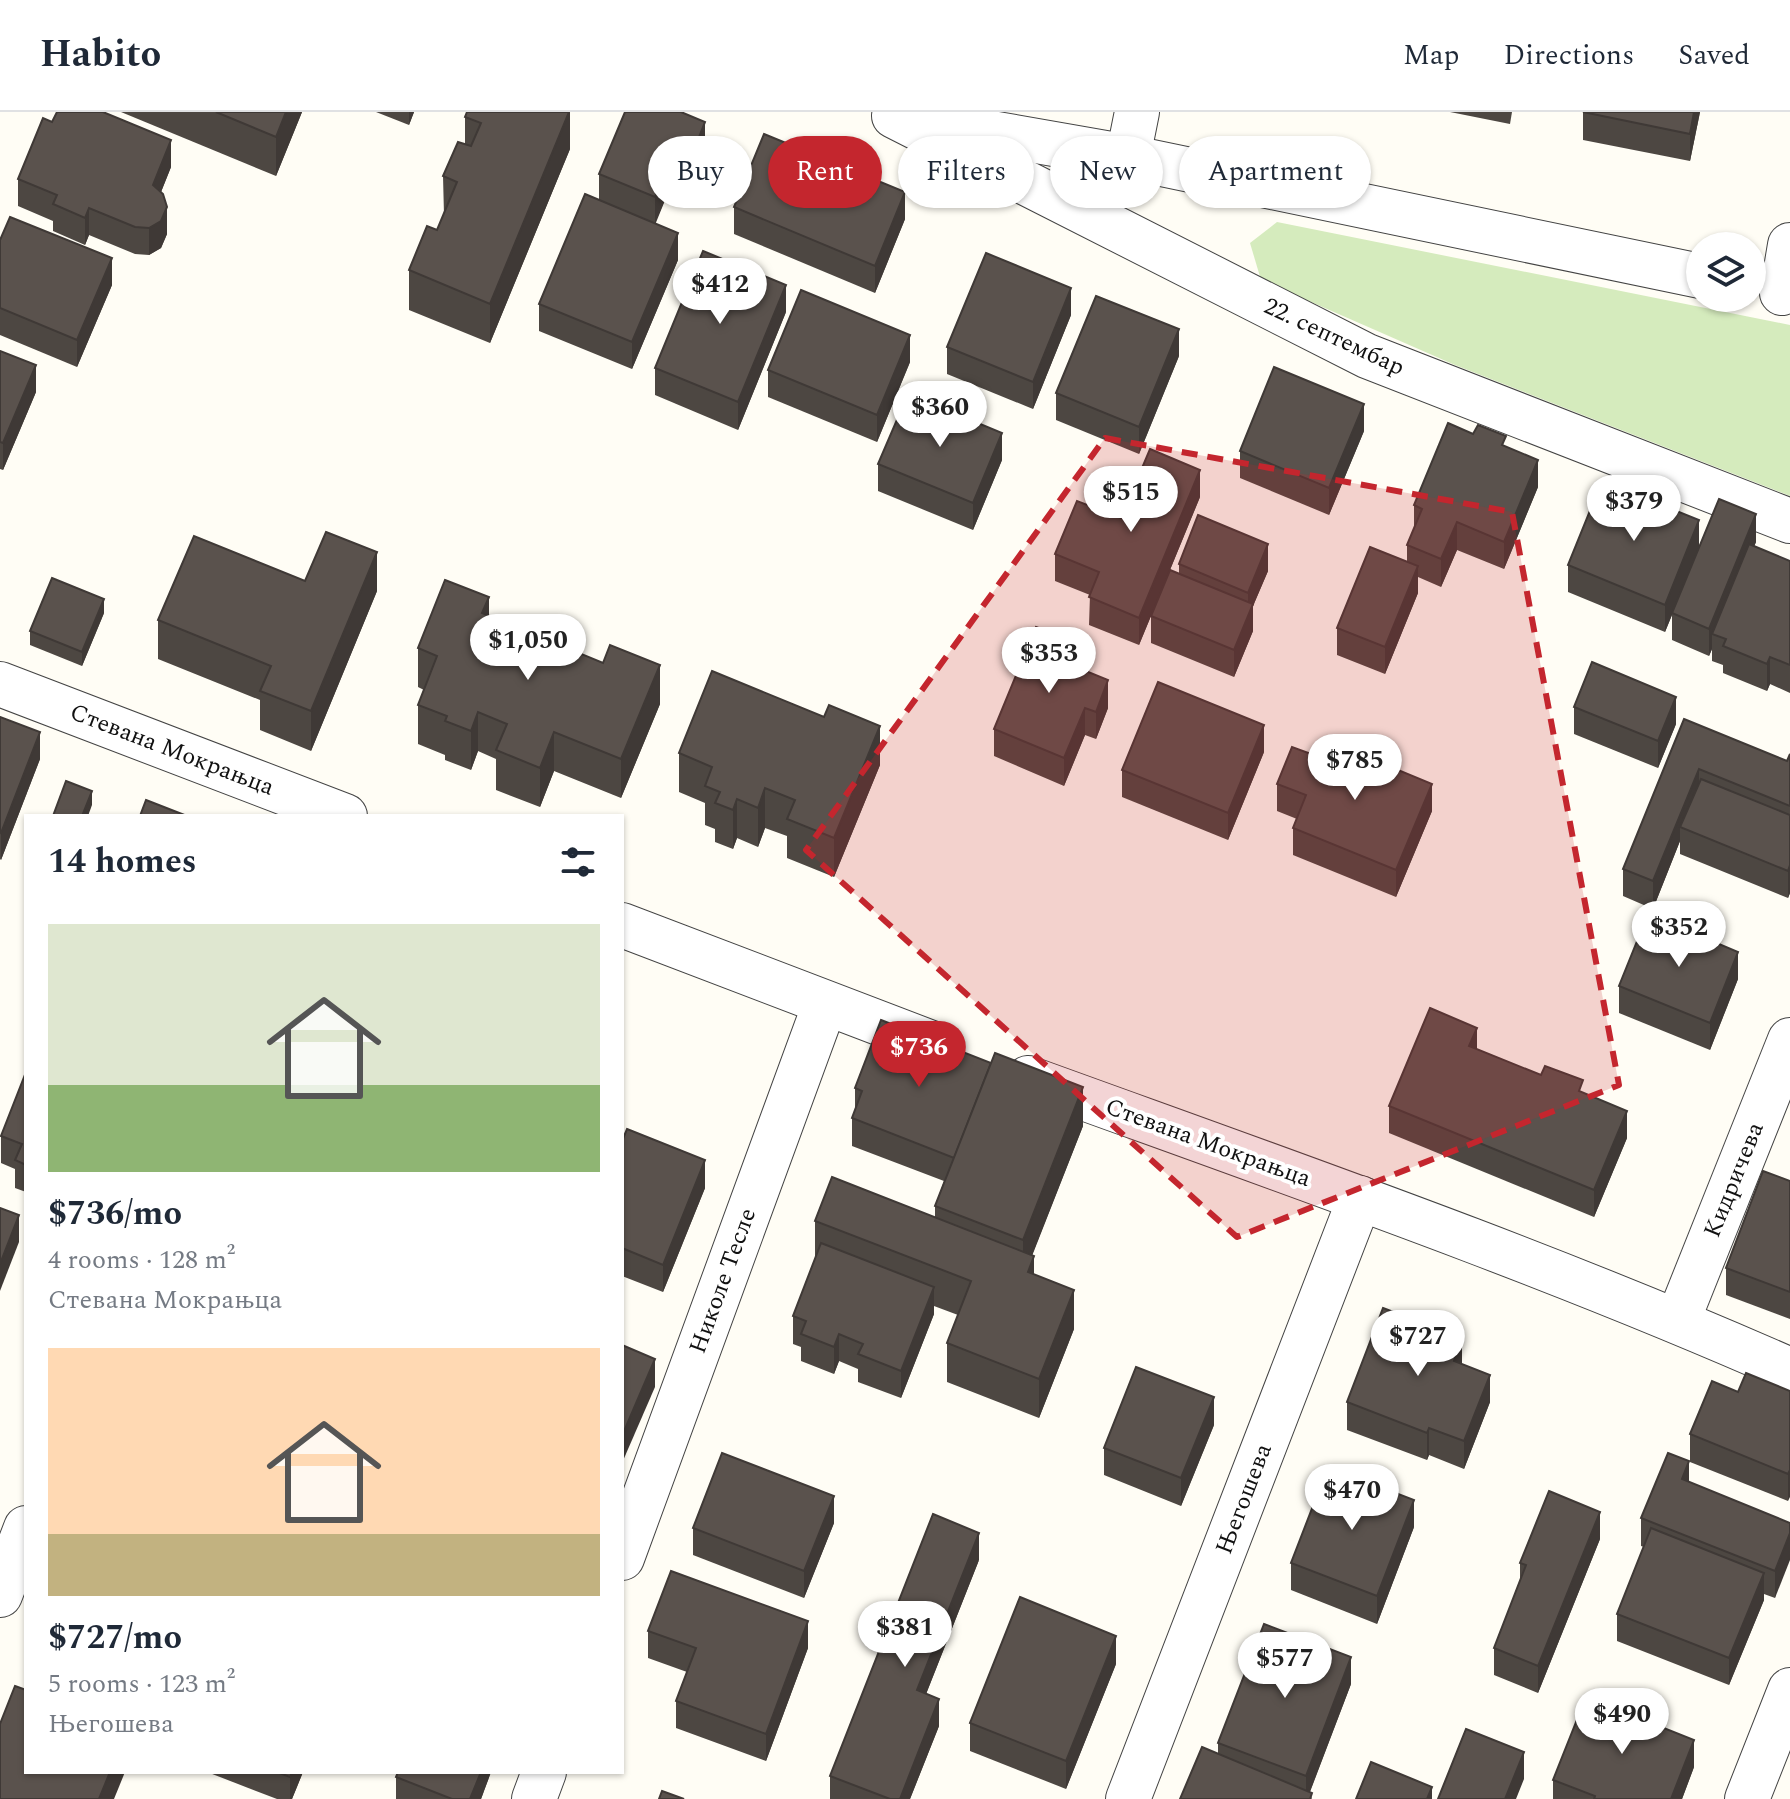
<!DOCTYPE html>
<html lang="en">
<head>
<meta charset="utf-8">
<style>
	body { margin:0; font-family:Spectral,serif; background:#f2f2f3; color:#1f2937; height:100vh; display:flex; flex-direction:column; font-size:30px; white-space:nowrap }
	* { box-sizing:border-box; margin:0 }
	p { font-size:26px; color:#747a83 }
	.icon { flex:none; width:44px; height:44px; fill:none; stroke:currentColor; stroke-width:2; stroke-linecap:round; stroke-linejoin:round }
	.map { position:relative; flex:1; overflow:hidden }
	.details { position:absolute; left:24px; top:702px; width:600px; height:960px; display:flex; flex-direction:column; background:#fff; border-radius:0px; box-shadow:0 2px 6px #0004 }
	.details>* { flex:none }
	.hud { position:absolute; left:648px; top:24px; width:760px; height:72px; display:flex; gap:16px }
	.fabs { position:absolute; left:1686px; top:120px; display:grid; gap:16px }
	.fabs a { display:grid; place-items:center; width:80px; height:80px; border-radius:50%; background:#fff; box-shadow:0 2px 6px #0004; font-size:40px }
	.price { position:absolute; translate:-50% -68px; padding:0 18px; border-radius:28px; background:#fff; color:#222; font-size:26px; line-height:52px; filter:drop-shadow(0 2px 4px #0008) }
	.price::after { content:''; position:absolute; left:50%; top:48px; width:24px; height:18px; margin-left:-12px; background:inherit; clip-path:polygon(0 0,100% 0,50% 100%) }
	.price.selected { background:#c4262e; color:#fff }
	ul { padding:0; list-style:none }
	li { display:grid; align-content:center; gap:16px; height:424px; padding:0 24px }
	li span { display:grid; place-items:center; height:248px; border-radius:0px; color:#555 }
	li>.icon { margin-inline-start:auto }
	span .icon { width:144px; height:144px; fill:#fffc; stroke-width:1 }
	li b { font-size:34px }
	h2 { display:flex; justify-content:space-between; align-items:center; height:96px; padding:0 24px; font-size:34px }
	.chip { padding:0 28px; border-radius:36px; background:#fff; box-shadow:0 2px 6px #0004; font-size:28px; line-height:72px }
	.chip.selected { background:#c4262e; color:#fff }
	header { display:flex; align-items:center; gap:48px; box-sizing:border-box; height:112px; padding:0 40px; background:#fff; border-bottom:2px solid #e0e1e3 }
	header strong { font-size:38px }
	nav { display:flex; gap:44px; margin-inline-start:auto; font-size:28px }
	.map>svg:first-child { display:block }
	.green { fill:#d5ebbd }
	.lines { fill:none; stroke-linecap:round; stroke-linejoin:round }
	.minor-casing { stroke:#444; stroke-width:46 }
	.minor { stroke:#fff; stroke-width:44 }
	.wall { fill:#4d4742 }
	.shaded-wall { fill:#3f3936 }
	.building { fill:#5a524d; stroke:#3f3936; stroke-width:2 }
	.marked { fill:#c4262e; fill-opacity:0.2; stroke:#c4262e; stroke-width:6; stroke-dasharray:16 10; stroke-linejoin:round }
	.labels { text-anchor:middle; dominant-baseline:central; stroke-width:8; stroke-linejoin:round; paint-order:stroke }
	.street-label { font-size:24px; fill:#111; stroke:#fff }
</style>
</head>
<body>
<header>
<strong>Habito</strong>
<nav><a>Map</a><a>Directions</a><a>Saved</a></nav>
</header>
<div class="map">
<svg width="1790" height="1687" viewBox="0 0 1790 1687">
	<rect width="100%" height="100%" fill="#fffdf5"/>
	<polygon class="green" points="1277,110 1790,213 1790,384 1455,253 1261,168 1250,131"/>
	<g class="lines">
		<defs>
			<g id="minor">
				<polyline points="894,4 1367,244 1790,409"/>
				<polyline points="940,12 1128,45 1700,164"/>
				<polyline points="1128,45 1137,0"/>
				<polyline points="1782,181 1790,133"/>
				<polyline points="0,572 345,704"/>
				<polyline points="622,813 934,932"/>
				<path d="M1028,966C1284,1059 1541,1148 1790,1258"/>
				<polyline points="1678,1208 1790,928"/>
				<polyline points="622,1446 825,892"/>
				<polyline points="0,1483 26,1416"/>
				<polyline points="534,1687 544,1660"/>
				<polyline points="1128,1687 1360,1086"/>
				<polyline points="1747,1687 1790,1578"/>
			</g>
		</defs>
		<use href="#minor" class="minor-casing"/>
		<use href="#minor" class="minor"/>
	</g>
	<g class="wall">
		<polygon points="121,0 302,0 276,64"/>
		<polygon points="376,0 414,0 409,13"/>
		<polygon points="570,0 570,37 490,231 409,198 409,158 437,118 444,103 443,64 465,32 465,5"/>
		<polygon points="1450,0 1512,0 1510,12"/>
		<polygon points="1583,0 1700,0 1690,49 1583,28"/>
		<polygon points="705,38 687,82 670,76 655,111 678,148 632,257 539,219 539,192 599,88 599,62"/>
		<polygon points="171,55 161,80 167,122 161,136 149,143 135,142 89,123 85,133 53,119 53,109 18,94 18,67"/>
		<polygon points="734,95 905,107 875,181 734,122"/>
		<polygon points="0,128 112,173 77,255 0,223"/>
		<polygon points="786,200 738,318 655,283 655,256"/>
		<polygon points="1071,203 1033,297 947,262 947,235"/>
		<polygon points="0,239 36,280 3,358 0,357"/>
		<polygon points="1179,244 1139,342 1056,308 1056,281"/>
		<polygon points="910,250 877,330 768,285 768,258"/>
		<polygon points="1364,319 1329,403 1240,366 1240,339"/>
		<polygon points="1506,335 1538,375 1504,457 1457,438 1441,475 1418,465 1418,481 1385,562 1337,543 1337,516 1407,450 1407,433 1414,417 1414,393"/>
		<polygon points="1002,348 973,418 878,379 878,352"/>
		<polygon points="1200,385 1170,458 1179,462 1179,452 1268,459 1253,494 1253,519 1234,565 1151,531 1151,504 1139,533 1089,513 1090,483 1055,469 1055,442 1121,406"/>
		<polygon points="1756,430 1754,434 1790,449 1790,581 1770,572 1767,579 1723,561 1723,553 1712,549 1712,537 1709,544 1672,528 1672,503 1665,520 1568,480 1568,453 1699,435"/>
		<polygon points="377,479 311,639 260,618 260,588 158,547 158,508"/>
		<polygon points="104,501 82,554 30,533 30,519"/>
		<polygon points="489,504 660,592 621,686 554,659 540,695 496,678 496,647 478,639 471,658 445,648 445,643 418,632 418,593 424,578 418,575 418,536"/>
		<polygon points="1080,556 1108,596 1096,627 1085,623 1064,674 994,644 994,617"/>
		<polygon points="1574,595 1676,612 1658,656 1574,622"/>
		<polygon points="0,605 40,647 1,748 0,747"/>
		<polygon points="1684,607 1787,649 1790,642 1790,781 1788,786 1680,742 1680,729 1653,797 1623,784 1623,757"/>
		<polygon points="1264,640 1228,728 1122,685 1122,658"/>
		<polygon points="679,641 880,653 834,765 787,746 787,724 765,716 758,735 737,726 733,737 715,730 715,717 705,713 705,691 679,680"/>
		<polygon points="1322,646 1432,699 1396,785 1293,743 1293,716 1297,707 1277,699 1277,672"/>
		<polygon points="1738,867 1710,938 1619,901 1619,874"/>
		<polygon points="1477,937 1583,981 1627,1026 1594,1105 1389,1021 1389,994"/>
		<polygon points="26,960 26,1080 15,1076 15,1057 1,1051 1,1024"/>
		<polygon points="855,976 1083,1014 1032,1143 1034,1163 1074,1217 1039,1306 947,1270 947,1231 958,1203 934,1194 934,1202 901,1286 858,1270 858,1257 839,1249 834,1262 801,1249 801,1235 793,1232 793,1204 815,1147 815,1109 935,1105 935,1094 944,1069 852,1034 852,1006 855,999"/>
		<polygon points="622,1029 705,1076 663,1180 622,1164"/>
		<polygon points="1790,1069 1790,1207 1726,1183 1726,1156"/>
		<polygon points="1462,1253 1490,1290 1464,1357 1429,1343 1427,1348 1347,1318 1347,1290"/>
		<polygon points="1790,1279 1788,1389 1690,1350 1690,1322 1738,1280"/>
		<polygon points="1214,1313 1181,1394 1104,1363 1104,1336"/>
		<polygon points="1689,1370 1790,1411 1775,1486 1764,1482 1764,1488 1729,1573 1617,1529 1617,1502 1644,1435 1641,1434 1641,1406"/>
		<polygon points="834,1411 804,1486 693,1443 693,1416"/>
		<polygon points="1414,1415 1377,1512 1291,1478 1291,1451"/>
		<polygon points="1600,1427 1538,1581 1494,1563 1494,1536 1520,1469 1520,1451"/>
		<polygon points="979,1448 926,1582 939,1614 910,1687 830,1687 830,1664"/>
		<polygon points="648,1519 808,1536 766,1649 676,1616 676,1589 687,1560 648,1546"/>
		<polygon points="1116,1552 1066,1677 970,1639 970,1611"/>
		<polygon points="1351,1572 1310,1680 1312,1687 1218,1642 1218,1631"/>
		<polygon points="1694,1655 1682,1687 1553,1687 1553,1668"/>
		<polygon points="207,1660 303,1660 292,1687 277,1687"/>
		<polygon points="398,1660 491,1660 481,1687 396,1687 396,1665"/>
	</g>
	<g class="shaded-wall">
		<polygon points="286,0 302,0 276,64 276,25"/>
		<polygon points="409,0 414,0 409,13"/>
		<polygon points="569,0 570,0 570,37 490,231 490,192"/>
		<polygon points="1694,0 1700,0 1690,49 1690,22"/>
		<polygon points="705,10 705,38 687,82 687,55"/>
		<polygon points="171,28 171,55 153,100 153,73"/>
		<polygon points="670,48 670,76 655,113 655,85"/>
		<polygon points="905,80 905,107 875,181 875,154"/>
		<polygon points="167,95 167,122 161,136 149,143 149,116"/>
		<polygon points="89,96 89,123 85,133 85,106"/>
		<polygon points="678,121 678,148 632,257 632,230"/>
		<polygon points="112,146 112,173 77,255 77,228"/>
		<polygon points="786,173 786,200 738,318 738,290"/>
		<polygon points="1071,176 1071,203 1033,297 1033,270"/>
		<polygon points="1179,217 1179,244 1139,342 1139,315"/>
		<polygon points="910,223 910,250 877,330 877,303"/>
		<polygon points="36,253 36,280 3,358 3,331"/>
		<polygon points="1364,292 1364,319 1329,403 1329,376"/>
		<polygon points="1002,321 1002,348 973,418 973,391"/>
		<polygon points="1538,348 1538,375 1504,457 1504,430"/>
		<polygon points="1200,358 1200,385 1139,533 1139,506"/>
		<polygon points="1756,402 1756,430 1717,524 1712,522 1712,537 1709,544 1709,517"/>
		<polygon points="1699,408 1699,436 1665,520 1665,493"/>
		<polygon points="1457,410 1457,438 1441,475 1441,447"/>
		<polygon points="1268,432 1268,459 1253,494 1253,519 1234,565 1234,538 1248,505 1248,481"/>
		<polygon points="377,440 377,479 311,639 311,599"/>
		<polygon points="1418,454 1418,481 1385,562 1385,535"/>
		<polygon points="489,485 489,524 482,501"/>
		<polygon points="104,487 104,501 82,554 82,540"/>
		<polygon points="1080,532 1080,559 1071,553"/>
		<polygon points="1770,545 1770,572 1767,579 1767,552"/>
		<polygon points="660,553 660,592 621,686 621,647"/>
		<polygon points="1108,568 1108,596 1096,627 1096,600"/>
		<polygon points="1676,585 1676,612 1658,656 1658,629"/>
		<polygon points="1085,596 1085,623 1064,674 1064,646"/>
		<polygon points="478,600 478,639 471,658 471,619"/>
		<polygon points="1264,613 1264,640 1228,728 1228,701"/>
		<polygon points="880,614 880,653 834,765 834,726"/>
		<polygon points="40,620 40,647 1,748 1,721"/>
		<polygon points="554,620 554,659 540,695 540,656"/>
		<polygon points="1699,657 1699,684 1680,715 1680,729 1653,797 1653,769"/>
		<polygon points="1432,672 1432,699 1396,785 1396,758"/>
		<polygon points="765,676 765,716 758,735 758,696"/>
		<polygon points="92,679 92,693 88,704 82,704"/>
		<polygon points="737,687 737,726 733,737 733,698"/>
		<polygon points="1790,753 1790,781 1788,786 1788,759"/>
		<polygon points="1738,840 1738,867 1710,938 1710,911"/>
		<polygon points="1477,916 1477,943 1469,934"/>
		<polygon points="1083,975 1083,1014 1023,1167 1023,1128"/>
		<polygon points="1627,999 1627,1026 1594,1105 1594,1078"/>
		<polygon points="705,1048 705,1076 663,1180 663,1153"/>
		<polygon points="19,1103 19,1130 0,1179 0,1152"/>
		<polygon points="1034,1144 1034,1183 1028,1160"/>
		<polygon points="934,1175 934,1202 901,1286 901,1259"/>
		<polygon points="1074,1178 1074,1217 1039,1306 1039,1267"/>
		<polygon points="839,1222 839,1249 834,1262 834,1235"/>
		<polygon points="1462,1226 1462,1253 1454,1249"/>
		<polygon points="655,1247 655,1275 622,1351 622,1324"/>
		<polygon points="1490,1263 1490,1290 1464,1357 1464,1329"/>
		<polygon points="1214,1285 1214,1313 1181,1394 1181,1366"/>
		<polygon points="1429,1316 1429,1343 1427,1348 1427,1321"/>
		<polygon points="1689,1349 1689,1376 1682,1367"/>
		<polygon points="1790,1358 1790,1385 1788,1389 1788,1362"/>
		<polygon points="834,1384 834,1411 804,1486 804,1459"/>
		<polygon points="1414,1388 1414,1415 1377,1512 1377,1484"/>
		<polygon points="1600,1400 1600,1427 1538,1581 1538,1554"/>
		<polygon points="979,1421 979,1448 917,1605 917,1578"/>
		<polygon points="1790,1421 1790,1448 1775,1486 1775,1459"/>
		<polygon points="1764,1461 1764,1488 1729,1573 1729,1546"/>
		<polygon points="808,1509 808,1536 766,1649 766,1622"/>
		<polygon points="1116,1524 1116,1552 1066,1677 1066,1649"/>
		<polygon points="1351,1545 1351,1572 1307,1687 1306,1687 1306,1664"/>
		<polygon points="939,1587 939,1614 910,1687 900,1687"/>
		<polygon points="1694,1628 1694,1655 1682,1687 1671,1687"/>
		<polygon points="1524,1640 1524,1667 1516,1687 1505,1687"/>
		<polygon points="110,1660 125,1660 114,1687 99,1687"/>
		<polygon points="292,1660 303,1660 292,1687 290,1687 290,1665"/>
		<polygon points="481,1660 491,1660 481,1687 470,1687"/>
		<polygon points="1432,1675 1432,1687 1427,1687"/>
	</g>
	<g class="building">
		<polygon points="57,0 103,0 171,28 153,73 163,82 167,95 161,109 149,116 135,115 89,96 85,106 53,92 57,83 18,67 43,6 52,10"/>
		<polygon points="216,0 286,0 276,25"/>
		<polygon points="467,0 569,0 490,192 409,158 427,114 437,118 457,70 443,64 458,30 471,34 481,11 465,5"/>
		<polygon points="625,0 681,0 705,10 687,55 670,48 655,85 599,62"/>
		<polygon points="1583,0 1694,0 1690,22"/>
		<polygon points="764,22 905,80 875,154 734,95"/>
		<polygon points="585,82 678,121 632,230 539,192"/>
		<polygon points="10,105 112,146 77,228 0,196 0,128"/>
		<polygon points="703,139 786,173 738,290 655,256"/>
		<polygon points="986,141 1071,176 1033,270 947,235"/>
		<polygon points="801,178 910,223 877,303 768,258"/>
		<polygon points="1096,184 1179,217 1139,315 1056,281"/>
		<polygon points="0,239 36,253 3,331 0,330"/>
		<polygon points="1274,255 1364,292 1329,376 1240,339"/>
		<polygon points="908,282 1002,321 973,391 878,352"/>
		<polygon points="1448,311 1473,322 1478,313 1506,324 1502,333 1538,348 1504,430 1457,410 1441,447 1407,433 1422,397 1414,393"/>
		<polygon points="1150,337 1200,358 1139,506 1089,485 1099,460 1055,442 1077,389 1121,406"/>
		<polygon points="1602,369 1699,408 1665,493 1568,453"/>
		<polygon points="1719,387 1756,402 1709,517 1672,501"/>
		<polygon points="1198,403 1268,432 1248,481 1179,452"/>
		<polygon points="326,420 377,440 311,599 260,579 271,554 158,508 194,424 305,469"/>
		<polygon points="1749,432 1790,449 1790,553 1770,545 1767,552 1723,534 1726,527 1712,522"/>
		<polygon points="1370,435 1418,454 1385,535 1337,516"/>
		<polygon points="1170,458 1253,492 1234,538 1151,504"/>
		<polygon points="52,466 104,487 82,540 30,519"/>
		<polygon points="445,468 489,485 482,501 603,551 610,533 660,553 621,647 554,620 540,656 496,638 507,612 478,600 471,619 445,609 447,604 418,593 437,544 418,536"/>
		<polygon points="1036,515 1080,532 1071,553 1108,568 1096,600 1085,596 1064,646 994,617"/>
		<polygon points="1592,550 1676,585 1658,629 1574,595"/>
		<polygon points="712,559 824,605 829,593 880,614 834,726 787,707 795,688 765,676 758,696 737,687 733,698 715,691 720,680 705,674 712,655 679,641"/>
		<polygon points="1158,570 1264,613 1228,701 1122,658"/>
		<polygon points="0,605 40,620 1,721 0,720"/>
		<polygon points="1684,607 1787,649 1790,642 1790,694 1699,657 1653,769 1623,757"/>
		<polygon points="1328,629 1432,672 1396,758 1293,716 1306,683 1277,672 1292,635 1322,646"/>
		<polygon points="1701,667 1790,703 1790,753 1788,759 1680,715"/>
		<polygon points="66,669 92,679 82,704 53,704"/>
		<polygon points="146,688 187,704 140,704"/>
		<polygon points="1648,802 1738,840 1710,911 1619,874"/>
		<polygon points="1430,896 1477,916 1469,934 1541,963 1545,954 1583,968 1579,979 1627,999 1594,1078 1389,994"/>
		<polygon points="881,908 991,951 954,1046 852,1006 862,979 855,976"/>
		<polygon points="995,941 1083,975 1023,1128 935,1094"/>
		<polygon points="26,960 26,1053 15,1048 22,1032 1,1024"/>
		<polygon points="627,1017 705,1048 663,1153 622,1136 622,1029"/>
		<polygon points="1763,1059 1790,1069 1790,1180 1726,1156"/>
		<polygon points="832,1065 1034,1144 1028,1160 1074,1178 1039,1267 947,1231 971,1169 815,1109"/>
		<polygon points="0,1096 19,1103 0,1152"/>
		<polygon points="821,1131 934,1175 901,1259 858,1242 863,1232 839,1222 834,1235 801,1222 806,1209 793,1204"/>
		<polygon points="1383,1196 1462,1226 1454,1249 1490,1263 1464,1329 1429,1316 1427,1321 1347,1290"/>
		<polygon points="622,1233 655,1247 622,1324"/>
		<polygon points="1136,1255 1214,1285 1181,1366 1104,1336"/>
		<polygon points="1746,1261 1790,1279 1790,1358 1788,1362 1690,1322 1712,1269 1738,1280"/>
		<polygon points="722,1341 834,1384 804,1459 693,1416"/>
		<polygon points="1668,1341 1689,1349 1682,1367 1790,1411 1790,1421 1775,1459 1641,1406"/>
		<polygon points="1328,1355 1414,1388 1377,1484 1291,1451"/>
		<polygon points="1549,1379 1600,1400 1538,1554 1494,1536 1526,1453 1520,1451"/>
		<polygon points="933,1402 979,1421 917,1578 939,1587 900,1687 890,1687 830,1664"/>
		<polygon points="1651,1416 1764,1461 1729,1546 1617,1502"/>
		<polygon points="671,1459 808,1509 766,1622 676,1589 696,1536 648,1519"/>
		<polygon points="1020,1485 1116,1524 1066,1649 970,1611"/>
		<polygon points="1264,1512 1351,1545 1306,1664 1218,1631"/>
		<polygon points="15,1574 26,1578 26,1660 110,1660 99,1687 0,1687 0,1612"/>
		<polygon points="1586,1585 1694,1628 1671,1687 1594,1687 1595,1684 1553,1668"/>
		<polygon points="1466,1617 1524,1640 1505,1687 1438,1687"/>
		<polygon points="1202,1635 1312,1681 1310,1687 1180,1687"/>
		<polygon points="1371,1650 1432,1675 1427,1687 1356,1687"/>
		<polygon points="277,1660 292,1660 290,1665"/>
		<polygon points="398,1660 481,1660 470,1687 452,1687 396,1665"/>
		<polygon points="662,1679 684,1687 659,1687"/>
	</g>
	<path class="marked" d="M1105,326L1512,400L1619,973L1237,1125L806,738Z"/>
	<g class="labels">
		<g class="street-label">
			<text transform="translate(1334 225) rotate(25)">22. септембар</text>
			<text transform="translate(172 638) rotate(21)">Стевана Мокрањца</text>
			<text transform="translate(1208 1031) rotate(20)">Стевана Мокрањца</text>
			<text transform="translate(1734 1068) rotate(-68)">Кидричева</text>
			<text transform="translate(723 1169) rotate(-70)">Николе Тесле</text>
			<text transform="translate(1244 1387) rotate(-69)">Његошева</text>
		</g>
	</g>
</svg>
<div class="fabs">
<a><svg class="icon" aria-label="layers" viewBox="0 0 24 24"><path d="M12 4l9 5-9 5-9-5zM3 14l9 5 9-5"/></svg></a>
</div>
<b class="price" style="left:720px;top:214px">$412</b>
<b class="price" style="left:940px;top:337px">$360</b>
<b class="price" style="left:1131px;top:422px">$515</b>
<b class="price" style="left:1634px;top:431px">$379</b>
<b class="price" style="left:528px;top:570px">$1,050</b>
<b class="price" style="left:1049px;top:583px">$353</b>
<b class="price" style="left:1355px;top:690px">$785</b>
<b class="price" style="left:1679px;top:857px">$352</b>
<b class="price selected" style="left:919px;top:977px">$736</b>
<b class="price" style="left:1418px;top:1266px">$727</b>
<b class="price" style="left:1352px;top:1420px">$470</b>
<b class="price" style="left:905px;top:1557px">$381</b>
<b class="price" style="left:1285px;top:1588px">$577</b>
<b class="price" style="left:1622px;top:1644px">$490</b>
<div class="hud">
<a class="chip">Buy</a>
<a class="chip selected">Rent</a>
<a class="chip">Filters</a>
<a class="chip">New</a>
<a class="chip">Apartment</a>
</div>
<section class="details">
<h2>14 homes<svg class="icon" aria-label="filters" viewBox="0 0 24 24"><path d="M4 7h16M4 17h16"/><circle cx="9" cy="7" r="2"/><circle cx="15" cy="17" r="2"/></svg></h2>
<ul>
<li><span style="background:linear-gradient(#dfe7d0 65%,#8fb573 0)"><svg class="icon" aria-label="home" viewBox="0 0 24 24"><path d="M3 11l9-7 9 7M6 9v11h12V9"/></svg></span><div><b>$736/mo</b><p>4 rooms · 128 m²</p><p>Стевана Мокрањца</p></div></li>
<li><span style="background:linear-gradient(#ffd9b3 75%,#c2b280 0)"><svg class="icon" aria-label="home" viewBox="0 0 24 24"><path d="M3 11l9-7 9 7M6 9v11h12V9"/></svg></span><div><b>$727/mo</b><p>5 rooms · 123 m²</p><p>Његошева</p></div></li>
</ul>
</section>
</div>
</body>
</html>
